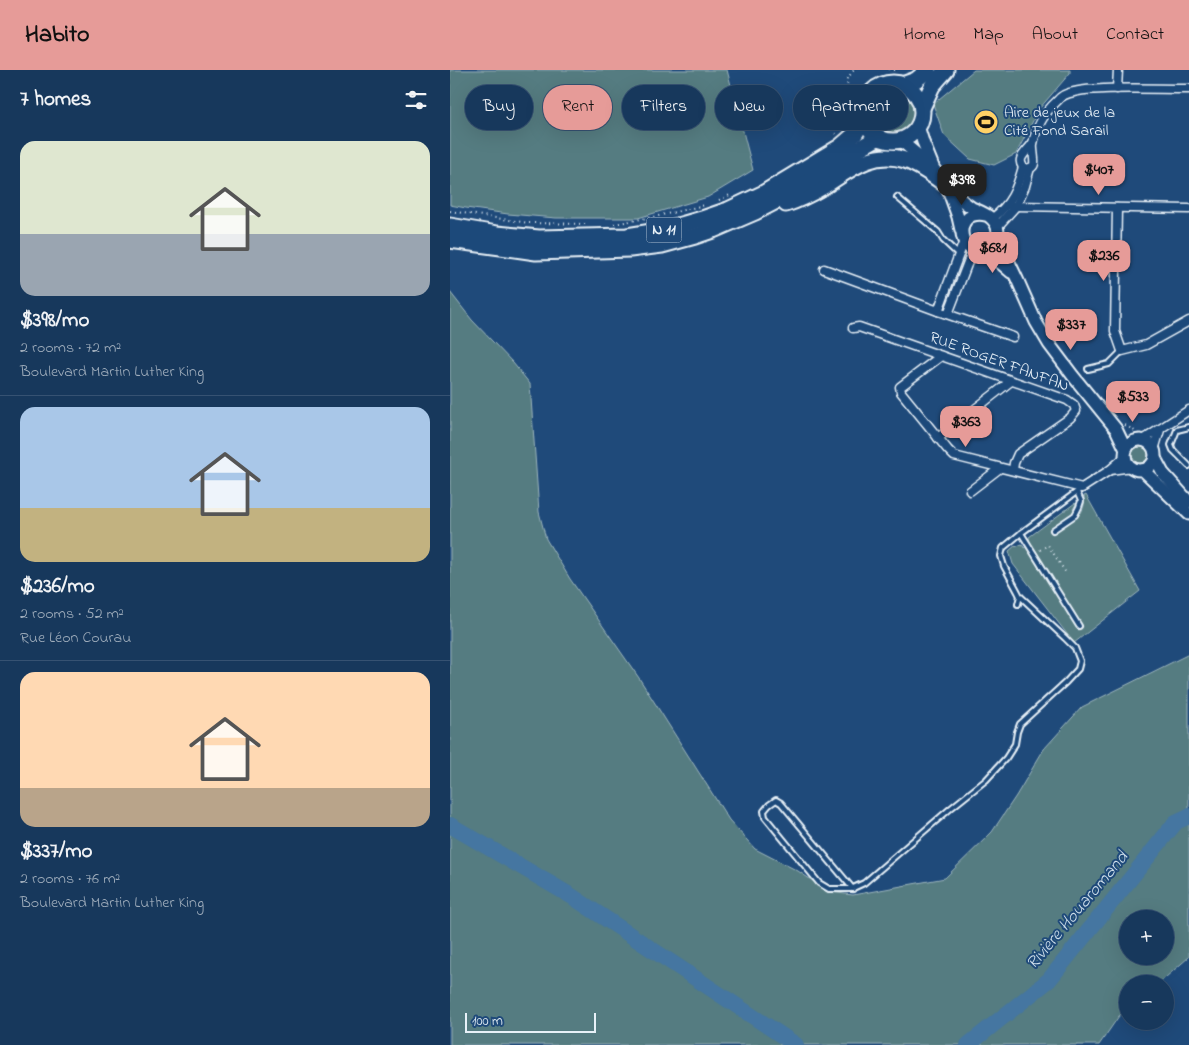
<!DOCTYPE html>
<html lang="en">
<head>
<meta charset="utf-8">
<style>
	body { margin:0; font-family:"Indie Flower",sans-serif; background:#244365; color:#f1f3f6; height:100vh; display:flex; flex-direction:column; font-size:19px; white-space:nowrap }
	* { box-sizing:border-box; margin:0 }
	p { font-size:16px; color:#9eacbb }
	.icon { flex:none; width:28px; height:28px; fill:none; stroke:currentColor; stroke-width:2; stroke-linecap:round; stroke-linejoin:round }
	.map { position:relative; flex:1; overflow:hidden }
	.side { display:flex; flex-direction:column; background:#17385c; width:450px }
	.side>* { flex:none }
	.guide { position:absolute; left:15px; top:15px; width:475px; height:45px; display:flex; gap:10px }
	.buttons { position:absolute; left:669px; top:840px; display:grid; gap:10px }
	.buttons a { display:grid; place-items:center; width:55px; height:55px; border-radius:50%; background:#17385c; box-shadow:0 5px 20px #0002,0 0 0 1px #365272; font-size:25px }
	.scale { position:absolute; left:15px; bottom:12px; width:131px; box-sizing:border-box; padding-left:5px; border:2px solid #e8f1f8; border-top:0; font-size:14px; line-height:18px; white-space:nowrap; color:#e8f1f8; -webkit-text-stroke:4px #1f4a7a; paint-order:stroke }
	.price { position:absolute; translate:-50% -42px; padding:0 11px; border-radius:10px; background:#e69b98; color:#111; font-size:16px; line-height:32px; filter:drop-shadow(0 1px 2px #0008) }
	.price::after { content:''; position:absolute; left:50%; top:30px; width:15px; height:11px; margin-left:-8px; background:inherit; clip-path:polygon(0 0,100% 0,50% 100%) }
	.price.on { background:#222; color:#fff }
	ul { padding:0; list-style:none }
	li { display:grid; align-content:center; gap:10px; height:265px; padding:0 20px }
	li+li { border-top:1px solid #365272 }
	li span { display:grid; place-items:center; height:155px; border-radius:15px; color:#555 }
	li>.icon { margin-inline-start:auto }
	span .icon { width:90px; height:90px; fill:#fffc; stroke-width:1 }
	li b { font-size:21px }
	h2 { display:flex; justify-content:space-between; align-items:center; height:60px; padding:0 20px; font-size:21px }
	.chip { padding:0 18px; border-radius:22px; background:#17385c; box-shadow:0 5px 20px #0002,0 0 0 1px #365272; font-size:18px; line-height:45px }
	.chip.on { background:#e69b98; color:#111 }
	header { display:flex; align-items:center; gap:30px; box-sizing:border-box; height:70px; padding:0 25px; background:#e69b98; color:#111 }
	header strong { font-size:24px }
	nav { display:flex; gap:28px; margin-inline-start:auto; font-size:18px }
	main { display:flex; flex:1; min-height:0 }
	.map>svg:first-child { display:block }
	.green { fill:#547b81; stroke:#9eb6bc; fill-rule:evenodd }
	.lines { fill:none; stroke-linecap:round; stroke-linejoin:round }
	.river { stroke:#4476a1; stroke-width:16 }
	.lane-casing { stroke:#e8f1f8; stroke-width:8 }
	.street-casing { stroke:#e8f1f8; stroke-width:11 }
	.secondary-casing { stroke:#e8f1f8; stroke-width:15 }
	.highway-casing { stroke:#e8f1f8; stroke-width:19 }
	.path { stroke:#e8f1f8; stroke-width:2; stroke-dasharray:1 4; stroke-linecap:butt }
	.lane { stroke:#1f4a7a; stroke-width:4 }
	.street { stroke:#1f4a7a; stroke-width:8 }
	.secondary { stroke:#1f4a7a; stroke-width:11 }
	.highway { stroke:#1f4a7a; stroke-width:15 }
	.labels { text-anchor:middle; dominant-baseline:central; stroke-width:4; stroke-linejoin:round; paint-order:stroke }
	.shield { fill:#1f4a7a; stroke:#acbfd2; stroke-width:1 }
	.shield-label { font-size:15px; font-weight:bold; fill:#e8f1f8 }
	.poi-label { font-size:16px; fill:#e8f1f8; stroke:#1f4a7a; text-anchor:start }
	.street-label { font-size:16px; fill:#e8f1f8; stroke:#1f4a7a }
	.water-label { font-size:18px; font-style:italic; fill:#cfdfeb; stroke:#1f4a7a }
</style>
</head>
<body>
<header>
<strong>Habito</strong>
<nav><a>Home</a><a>Map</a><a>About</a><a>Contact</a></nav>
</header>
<main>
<section class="side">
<h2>7 homes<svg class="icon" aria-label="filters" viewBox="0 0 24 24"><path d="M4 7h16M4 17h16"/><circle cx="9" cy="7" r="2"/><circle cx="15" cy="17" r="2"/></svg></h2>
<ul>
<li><span style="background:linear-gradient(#dfe7d0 60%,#9aa5b1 0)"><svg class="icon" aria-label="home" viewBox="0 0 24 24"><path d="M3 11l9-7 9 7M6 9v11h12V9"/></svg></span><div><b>$398/mo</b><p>2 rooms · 72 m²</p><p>Boulevard Martin Luther King</p></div></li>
<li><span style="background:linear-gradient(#a9c7e8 65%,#c2b280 0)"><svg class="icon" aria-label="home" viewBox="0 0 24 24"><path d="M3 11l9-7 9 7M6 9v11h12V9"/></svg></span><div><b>$236/mo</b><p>2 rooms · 52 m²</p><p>Rue Léon Courau</p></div></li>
<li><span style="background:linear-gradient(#ffd9b3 75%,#b9a48a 0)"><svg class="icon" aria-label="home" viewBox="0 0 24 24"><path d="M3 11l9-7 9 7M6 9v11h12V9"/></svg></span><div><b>$337/mo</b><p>2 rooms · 76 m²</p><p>Boulevard Martin Luther King</p></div></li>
</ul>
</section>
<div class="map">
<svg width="739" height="975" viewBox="0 0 739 975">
	<rect width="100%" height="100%" fill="#1f4a7a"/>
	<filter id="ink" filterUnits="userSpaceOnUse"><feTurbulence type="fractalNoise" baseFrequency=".02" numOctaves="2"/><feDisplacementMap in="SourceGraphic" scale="10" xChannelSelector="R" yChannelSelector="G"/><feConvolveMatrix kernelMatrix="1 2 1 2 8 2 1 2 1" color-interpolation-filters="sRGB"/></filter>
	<g filter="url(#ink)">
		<g class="green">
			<polygon points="0,0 277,0 303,100 258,127 188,148 106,148 58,144 16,138 0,135"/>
			<polygon points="524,0 620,0 620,3 589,39 566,84 544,95 520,89 494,65 483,34"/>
			<circle cx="443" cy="42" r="23"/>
			<path d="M0,222L22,250L63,293L80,314L89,442L96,469L120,509L189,608L279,750L305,779L348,801L379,822L403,825L495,808L542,762L566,726L594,679L632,637L739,584V887L708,914H678L677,939L669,946L649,975H0ZM678,849H715V886H678Z"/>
			<circle cx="690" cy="385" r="8"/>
			<path d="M636,425L690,521L624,573L563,494L559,481L566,475L567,476L572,474L574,478L580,474L579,467L625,433L626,434L623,439L631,443C634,437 635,433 634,426Z"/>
		</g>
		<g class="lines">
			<g class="river">
				<polyline points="0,755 123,827 346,975"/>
				<polyline points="518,975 599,910 726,752 739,746"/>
			</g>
			<defs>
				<g id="lane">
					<polyline points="447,127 488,162 493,170 509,185"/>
					<polyline points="638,299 659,294 672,281"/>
					<polyline points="739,357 727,360 721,375 723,380 739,396"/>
					<polyline points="603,460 625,445 629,437 631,431 627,422"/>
					<polyline points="571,463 629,556"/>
					<polyline points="568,534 570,526 568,522 554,496 551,486 553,478 571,463 632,418"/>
					<polyline points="403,819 331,733 326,730 319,735 314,741 315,747 369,813 379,819 401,819 414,813 501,738 536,710 556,688 565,674 567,662 570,654 616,612 628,599 630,591 625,578 615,568 570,526"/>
				</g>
				<g id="street">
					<polyline points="667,19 668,0"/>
					<path d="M573,97C577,99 580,100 583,96C586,93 582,80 583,74C586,58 595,42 607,31C611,26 617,23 624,22C634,19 644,20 654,19C682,18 711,19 739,19"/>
					<polyline points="557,135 566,136 739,139"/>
					<polyline points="667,138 665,261 672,281 696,275 739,251"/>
					<path d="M542,149C562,133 566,121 573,97C566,88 577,82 582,74"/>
					<polyline points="547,157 566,136 575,116 580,98"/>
					<polyline points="374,199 488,241 563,267"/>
					<polyline points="488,241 514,171"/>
					<polyline points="498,244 523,179"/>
					<polyline points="403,258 409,257 617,330 624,335 626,341 620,348 568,384 564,393 563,400"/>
					<polyline points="491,286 450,317 451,322 498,380 504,386 632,418 660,400 676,386"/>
					<polyline points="488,368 561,311"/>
					<polyline points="693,370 739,340"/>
					<polyline points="704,380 710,360"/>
					<polyline points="660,400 682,397"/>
					<polyline points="520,421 550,398"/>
				</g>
				<g id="secondary">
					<polyline points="468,56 473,72 484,99 498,119 508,147 511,160"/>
					<polyline points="450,70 481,96"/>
					<path d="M498,119C506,126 513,132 522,138C529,141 537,144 542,149C546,153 548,158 548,163C548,170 544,176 538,179C510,194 498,138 536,145"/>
					<polyline points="547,167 567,209 586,252 599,274 623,306 666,359 676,380"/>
					<polyline points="533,181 546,189 561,202"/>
					<circle cx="690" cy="385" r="15"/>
					<polyline points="705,388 713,403 739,432"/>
					<polyline points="693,400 739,444"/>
				</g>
				<g id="highway">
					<circle cx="443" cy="42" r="29"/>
					<polyline points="452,15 466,10 478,0"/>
					<polyline points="472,38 482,16 496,0"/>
					<path d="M336,134C349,130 362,123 374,116C399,100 423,79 455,90C470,95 482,105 495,114"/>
					<polyline points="0,156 47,164 89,168 177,166 214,160 252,149 278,140 314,123 390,77 405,64 415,48"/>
					<polyline points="0,170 86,182 180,179 212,175 245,166 263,160 305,142 336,126 415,75 429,67"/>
				</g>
			</defs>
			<use href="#lane" class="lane-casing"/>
			<use href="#street" class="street-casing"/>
			<use href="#secondary" class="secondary-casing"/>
			<use href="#highway" class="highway-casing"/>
			<g class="path">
				<polyline points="439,0 445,0"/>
				<path d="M386,64L383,58C401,40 398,33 397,9L404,0"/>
				<polyline points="269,130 280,125"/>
				<polyline points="0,141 79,153 137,154"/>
				<polyline points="164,154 208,146 255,135"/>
				<polyline points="675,355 688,363"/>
				<polyline points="590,480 598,475 616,503 617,503"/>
			</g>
			<use href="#lane" class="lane"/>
			<use href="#street" class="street"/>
			<use href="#secondary" class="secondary"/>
			<use href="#highway" class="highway"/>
		</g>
	</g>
	<defs>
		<symbol id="stadium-disc" viewBox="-11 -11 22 22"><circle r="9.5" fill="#ffd166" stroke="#1f4a7a"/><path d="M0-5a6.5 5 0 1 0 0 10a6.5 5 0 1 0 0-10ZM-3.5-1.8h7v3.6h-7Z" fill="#111"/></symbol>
	</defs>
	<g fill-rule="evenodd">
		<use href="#stadium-disc" x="522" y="38" width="28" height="28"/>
	</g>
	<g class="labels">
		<rect class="shield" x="196.5" y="147.5" width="35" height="25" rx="4"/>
		<g class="shield-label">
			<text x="214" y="160">N 11</text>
		</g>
		<g class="poi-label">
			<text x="554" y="43">Aire de jeux de la<tspan x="554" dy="18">Cité Fond Sarail</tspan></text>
		</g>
		<g class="street-label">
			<text transform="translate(549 292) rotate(20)">RUE ROGER FANFAN</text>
		</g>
		<g class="water-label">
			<text transform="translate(628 841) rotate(-50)">Rivière Houaromand</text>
		</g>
	</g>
</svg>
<div class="buttons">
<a>+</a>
<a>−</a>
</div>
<div class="scale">100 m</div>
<b class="price" style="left:649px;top:126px">$407</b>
<b class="price on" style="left:512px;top:136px">$398</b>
<b class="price" style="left:543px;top:204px">$681</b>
<b class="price" style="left:654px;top:212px">$236</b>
<b class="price" style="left:621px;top:281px">$337</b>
<b class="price" style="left:683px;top:353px">$533</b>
<b class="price" style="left:516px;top:378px">$363</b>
<div class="guide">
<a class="chip">Buy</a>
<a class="chip on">Rent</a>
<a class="chip">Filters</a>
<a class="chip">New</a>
<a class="chip">Apartment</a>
</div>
</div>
</main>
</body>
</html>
